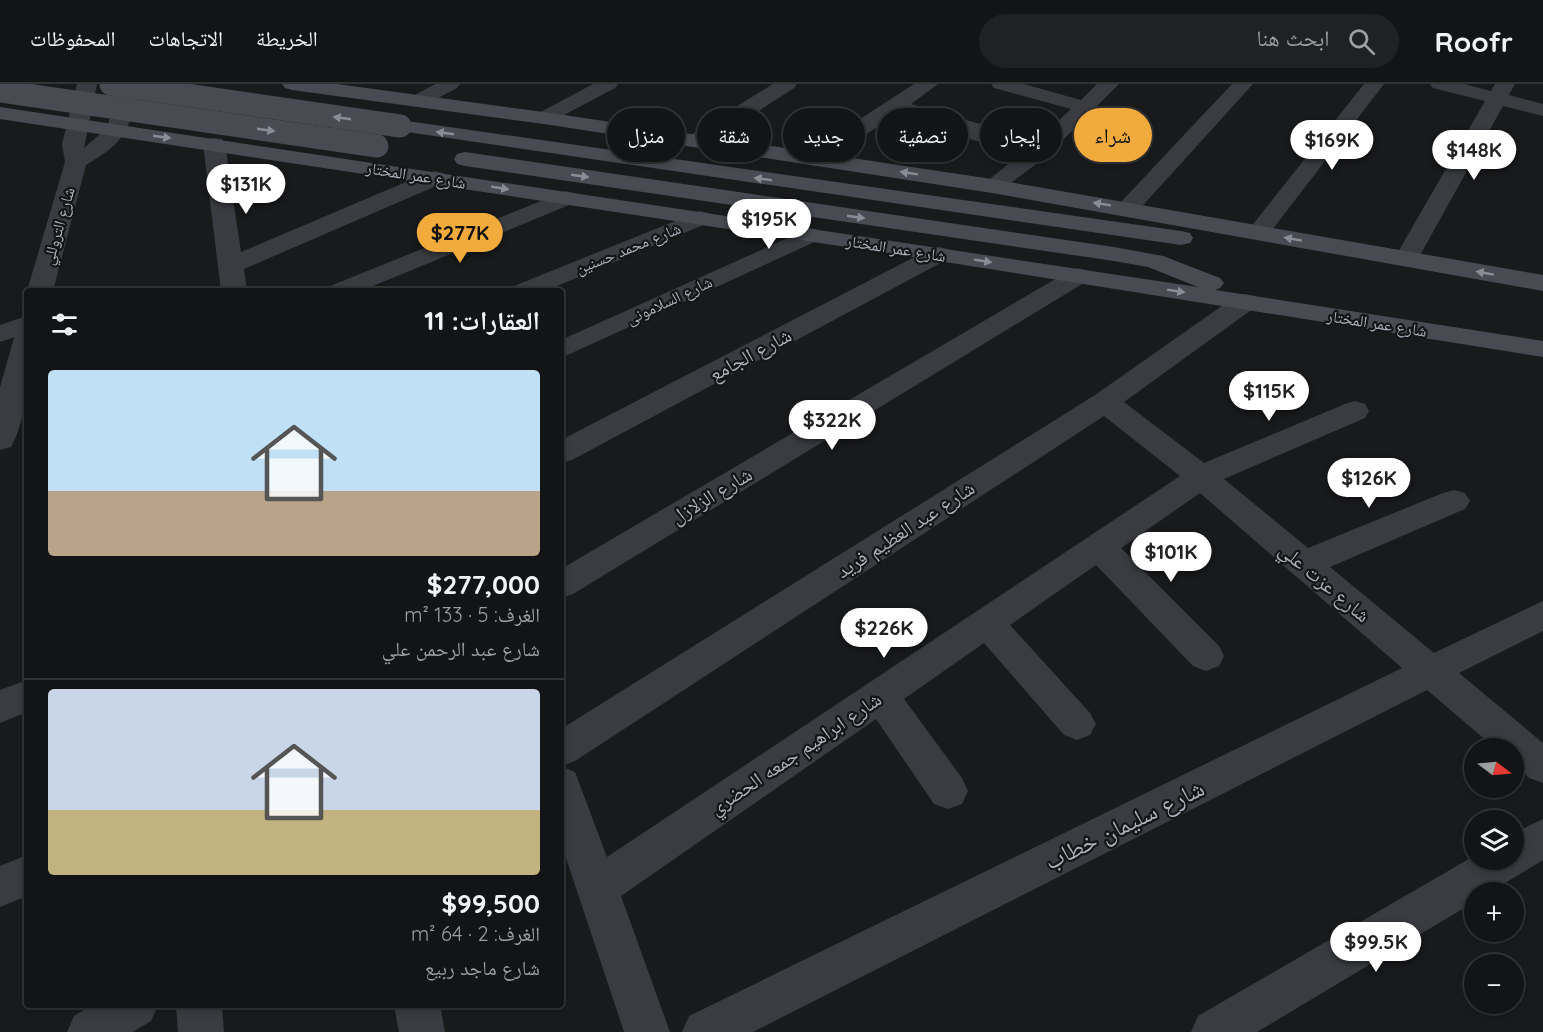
<!DOCTYPE html>
<html lang="ar">
<head>
<meta charset="utf-8">
<style>
	body { margin:0; font-family:Quicksand,"Noto Naskh Arabic",sans-serif; background:#202122; color:#f1f3f6; direction:rtl; height:100vh; display:flex; flex-direction:column; font-size:22px; white-space:nowrap }
	* { box-sizing:border-box; margin:0 }
	p { font-size:20px; color:#9d9ea0 }
	.icon { flex:none; width:33px; height:33px; fill:none; stroke:currentColor; stroke-width:2; stroke-linecap:round; stroke-linejoin:round }
	.map { position:relative; flex:1; overflow:hidden; direction:ltr }
	.details { position:absolute; left:24px; top:204px; width:540px; height:720px; display:flex; flex-direction:column; background:#131415; border-radius:6px; box-shadow:0 3px 9px #0003,0 0 0 2px #323334; direction:rtl }
	.details>* { flex:none }
	.banner { position:absolute; left:582px; top:24px; width:570px; height:54px; direction:rtl; display:flex; gap:12px }
	.needle { width:39px; rotate:106deg }
	.controls { position:absolute; left:1464px; top:654px; display:grid; gap:12px }
	.controls a { display:grid; place-items:center; width:60px; height:60px; border-radius:50%; background:#131415; box-shadow:0 3px 9px #0003,0 0 0 2px #323334; font-size:30px }
	.price { position:absolute; translate:-50% -51px; padding:0 14px; border-radius:21px; background:#fff; color:#222; font-size:20px; line-height:39px; filter:drop-shadow(0 2px 3px #0008) }
	.price::after { content:''; position:absolute; left:50%; top:36px; width:18px; height:14px; margin-left:-9px; background:inherit; clip-path:polygon(0 0,100% 0,50% 100%) }
	.price.current { background:#f1aa3c; color:#111 }
	ul { padding:0; list-style:none }
	li { display:grid; align-content:center; gap:12px; height:318px; padding:0 24px }
	li+li { border-top:2px solid #323334 }
	li span { display:grid; place-items:center; height:186px; border-radius:6px; color:#555 }
	li>.icon { margin-inline-start:auto }
	span .icon { width:108px; height:108px; fill:#fffc; stroke-width:1 }
	li b { font-size:26px }
	h2 { display:flex; justify-content:space-between; align-items:center; height:72px; padding:0 24px; font-size:26px }
	.tag { padding:0 21px; border-radius:27px; background:#131415; box-shadow:0 3px 9px #0003,0 0 0 2px #323334; font-size:21px; line-height:54px }
	.tag.current { background:#f1aa3c; color:#111 }
	header { display:flex; align-items:center; gap:36px; box-sizing:border-box; height:84px; padding:0 30px; background:#131415; border-bottom:2px solid #323334 }
	header strong { font-size:28px }
	nav { display:flex; gap:33px; margin-inline-start:auto; font-size:21px }
	.search { width:420px; height:54px; background:#202122; display:flex; align-items:center; gap:15px; box-sizing:border-box; padding:0 21px; border-radius:33px; color:#9d9ea0; font-size:22px }
	.map>svg:first-child { display:block }
	.lines { fill:none; stroke-linecap:round; stroke-linejoin:round }
	.minor { fill:#3a3c41; fill-rule:evenodd }
	.tertiary { fill:#3a3c41; fill-rule:evenodd }
	.secondary { fill:#484b51; fill-rule:evenodd }
	.secondary-bridge { stroke:#484b51; stroke-width:23 }
	.oneway { fill:#898e96 }
	.labels { text-anchor:middle; dominant-baseline:central; stroke-width:4.5; stroke-linejoin:round; paint-order:stroke }
	.far-street-label { font-size:16px; fill:#acb2bb; stroke:#141517 }
	.street-label { font-size:20px; fill:#acb2bb; stroke:#141517 }
	.near-street-label { font-size:24px; fill:#acb2bb; stroke:#141517 }
</style>
</head>
<body>
<header>
<strong>Roofr</strong>
<div class="search"><svg class="icon" aria-label="search" viewBox="0 0 24 24"><circle cx="10" cy="10" r="6"/><path d="M15 15l6 6"/></svg>ابحث هنا</div>
<nav><a>الخريطة</a><a>الاتجاهات</a><a>المحفوظات</a></nav>
</header>
<div class="map">
<svg width="1543" height="948" viewBox="0 0 1543 948">
	<rect width="100%" height="100%" fill="#191a1c"/>
	<g class="lines">
		<g class="minor">
			<polygon points="435,0 460,0 457,4 427,20 413,20 410,16 413,12"/>
			<polygon points="593,0 618,0 615,4 551,38 544,40 537,38 534,34 537,30"/>
			<polygon points="773,0 797,0 794,4 705,62 697,63 689,62 686,57 689,52"/>
			<polygon points="914,0 938,0 911,20 987,42 990,47 1035,59 1071,25 994,4 991,0 1024,0 1081,16 1097,0 1119,0 1047,72 1000,107 992,109 984,107 981,102 1022,69 970,55 968,49 898,29 822,80 814,82 806,80 803,75 806,70"/>
			<polygon points="1232,0 1253,0 1136,129 1128,131 1120,129 1116,124 1120,119"/>
			<polygon points="1364,0 1384,0 1266,154 1258,156 1250,154 1246,149 1250,144"/>
			<polygon points="1430,0 1464,0 1491,7 1495,0 1515,0 1509,11 1543,20 1543,32 1503,22 1418,175 1415,180 1406,182 1397,180 1394,175 1485,17 1433,4"/>
			<polygon points="214,54 222,55 225,60 241,168 427,89 435,87 443,89 446,94 443,99 244,185 247,207 221,207 203,60 206,55"/>
			<polygon points="566,107 574,109 578,114 574,119 361,207 326,207 330,202"/>
			<polygon points="700,127 708,129 712,134 708,139 545,207 510,207 514,202"/>
			<polygon points="810,144 819,146 822,151 819,156 561,274 561,256"/>
			<polygon points="939,163 948,165 951,170 948,175 572,376 561,379 561,356 930,165"/>
			<polygon points="1078,184 1087,187 1091,192 1087,197 573,510 561,514 561,485 1069,187"/>
			<polygon points="1245,210 1254,212 1258,218 1254,224 1124,318 1204,379 1345,320 1355,317 1365,320 1369,327 1365,334 1224,395 1308,464 1443,409 1454,406 1465,409 1470,417 1465,425 1330,483 1434,569 1543,517 1543,547 1459,589 1543,659 1543,699 1529,694 1514,680 1514,664 1495,664 1427,606 753,948 682,948 689,932 1402,584 1200,409 1121,464 1219,562 1224,572 1219,582 1206,587 1193,582 1096,481 1010,541 1090,629 1096,640 1090,651 1077,656 1064,651 984,559 904,615 962,694 968,707 962,720 948,725 934,720 876,635 621,812 670,948 624,948 561,759 561,682 575,688 607,773 1180,392 1104,332 575,677 561,682 561,645 1095,311 1236,212"/>
			<polygon points="27,232 27,249 0,258 0,241"/>
			<polygon points="27,596 27,628 0,639 0,606"/>
			<polygon points="1543,735 1543,776 1490,808 1474,808 1474,818 1257,948 1191,948 1198,932 1474,772 1474,776 1514,776 1514,749"/>
			<polygon points="27,771 27,812 0,823 0,782"/>
			<polygon points="92,921 158,921 151,937 133,948 67,948 74,932"/>
			<polygon points="176,921 222,921 224,948 178,948"/>
			<polygon points="394,921 440,921 445,948 399,948"/>
		</g>
		<g class="tertiary">
			<path d="M77,0H97L84,64L107,44L119,0H139C128,46 129,56 86,81L53,207H27L65,78L62,60Z"/>
			<path d="M27,246C27,283 30,330 11,363L0,366V303L14,254L17,248Z"/>
		</g>
		<g class="secondary">
			<polygon points="282,0 337,0 544,28 992,95 1543,191 1543,207 992,109 544,40 292,6 285,4"/>
			<polygon points="0,23 1198,203 1148,183 1114,177 465,82 457,80 454,75 457,70 465,68 1114,163 1163,172 1220,194 1224,199 1220,204 1215,206 1543,257 1543,273 939,177 0,35"/>
			<polygon points="400,36 1181,147 1190,149 1193,154 1190,159 1181,161 393,46 389,42 393,38"/>
		</g>
		<g class="secondary-bridge">
			<polyline points="111,0 400,42"/>
			<polyline points="0,7 377,62"/>
		</g>
	</g>
	<defs><path id="oneway-solid" d="M-6-.8H1V-3.2L6.5 0L1 3.2V.8H-6Z" transform="scale(1.5)"/></defs>
	<g class="oneway">
		<use href="#oneway-solid" transform="translate(342 34) rotate(-172)"/>
		<use href="#oneway-solid" transform="translate(266 46) rotate(8)"/>
		<use href="#oneway-solid" transform="translate(445 49) rotate(-172)"/>
		<use href="#oneway-solid" transform="translate(162 53) rotate(8)"/>
		<use href="#oneway-solid" transform="translate(909 89) rotate(-171)"/>
		<use href="#oneway-solid" transform="translate(580 92) rotate(8)"/>
		<use href="#oneway-solid" transform="translate(763 95) rotate(-172)"/>
		<use href="#oneway-solid" transform="translate(500 104) rotate(9)"/>
		<use href="#oneway-solid" transform="translate(1102 120) rotate(-171)"/>
		<use href="#oneway-solid" transform="translate(856 133) rotate(8)"/>
		<use href="#oneway-solid" transform="translate(1293 155) rotate(-170)"/>
		<use href="#oneway-solid" transform="translate(983 177) rotate(9)"/>
		<use href="#oneway-solid" transform="translate(1485 189) rotate(-170)"/>
		<use href="#oneway-solid" transform="translate(1176 207) rotate(9)"/>
	</g>
	<g class="labels">
		<g class="far-street-label">
			<text transform="translate(416 91) rotate(9)">شارع عمر المختار</text>
			<text transform="translate(58 142) rotate(-74)">شارع التروللي</text>
			<text transform="translate(628 164) rotate(-22)">شارع محمد حسنين</text>
			<text transform="translate(896 164) rotate(9)">شارع عمر المختار</text>
			<text transform="translate(669 216) rotate(-25)">شارع السلامونى</text>
			<text transform="translate(1377 239) rotate(9)">شارع عمر المختار</text>
		</g>
		<g class="street-label">
			<text transform="translate(750 270) rotate(-28)">شارع الجامع</text>
			<text transform="translate(711 411) rotate(-31)">شارع الزلازل</text>
			<text transform="translate(905 445) rotate(-33)">شارع عبد العظيم فريد</text>
			<text transform="translate(1325 498) rotate(40)">شارع عزت علي</text>
			<text transform="translate(795 669) rotate(-34)">شارع ابراهيم جمعه الحضري</text>
		</g>
		<g class="near-street-label">
			<text transform="translate(1124 740) rotate(-26)">شارع سليمان خطاب</text>
		</g>
	</g>
</svg>
<div class="controls">
<a><svg class="needle" viewBox="-14 -14 28 28"><path d="M0-13l5 13h-10z" fill="#e53935"/><path d="M0 13l5-13h-10z" fill="#9d9ea0"/></svg></a>
<a><svg class="icon" aria-label="layers" viewBox="0 0 24 24"><path d="M12 4l9 5-9 5-9-5zM3 14l9 5 9-5"/></svg></a>
<a>+</a>
<a>−</a>
</div>
<b class="price" style="left:1332px;top:87px">$169K</b>
<b class="price" style="left:1474px;top:97px">$148K</b>
<b class="price" style="left:246px;top:131px">$131K</b>
<b class="price" style="left:769px;top:166px">$195K</b>
<b class="price current" style="left:460px;top:180px">$277K</b>
<b class="price" style="left:1269px;top:338px">$115K</b>
<b class="price" style="left:832px;top:367px">$322K</b>
<b class="price" style="left:1369px;top:425px">$126K</b>
<b class="price" style="left:1171px;top:499px">$101K</b>
<b class="price" style="left:884px;top:575px">$226K</b>
<b class="price" style="left:1376px;top:889px">$99.5K</b>
<div class="banner">
<a class="tag current">شراء</a>
<a class="tag">إيجار</a>
<a class="tag">تصفية</a>
<a class="tag">جديد</a>
<a class="tag">شقة</a>
<a class="tag">منزل</a>
</div>
<section class="details">
<h2>العقارات: 11<svg class="icon" aria-label="filters" viewBox="0 0 24 24"><path d="M4 7h16M4 17h16"/><circle cx="9" cy="7" r="2"/><circle cx="15" cy="17" r="2"/></svg></h2>
<ul>
<li><span style="background:linear-gradient(#bfe0f5 65%,#b9a48a 0)"><svg class="icon" aria-label="home" viewBox="0 0 24 24"><path d="M3 11l9-7 9 7M6 9v11h12V9"/></svg></span><div><b>$277,000</b><p>الغرف: 5 · 133 m²</p><p>شارع عبد الرحمن علي</p></div></li>
<li><span style="background:linear-gradient(#c9d6e8 65%,#c2b280 0)"><svg class="icon" aria-label="home" viewBox="0 0 24 24"><path d="M3 11l9-7 9 7M6 9v11h12V9"/></svg></span><div><b>$99,500</b><p>الغرف: 2 · 64 m²</p><p>شارع ماجد ربيع</p></div></li>
</ul>
</section>
</div>
</body>
</html>
